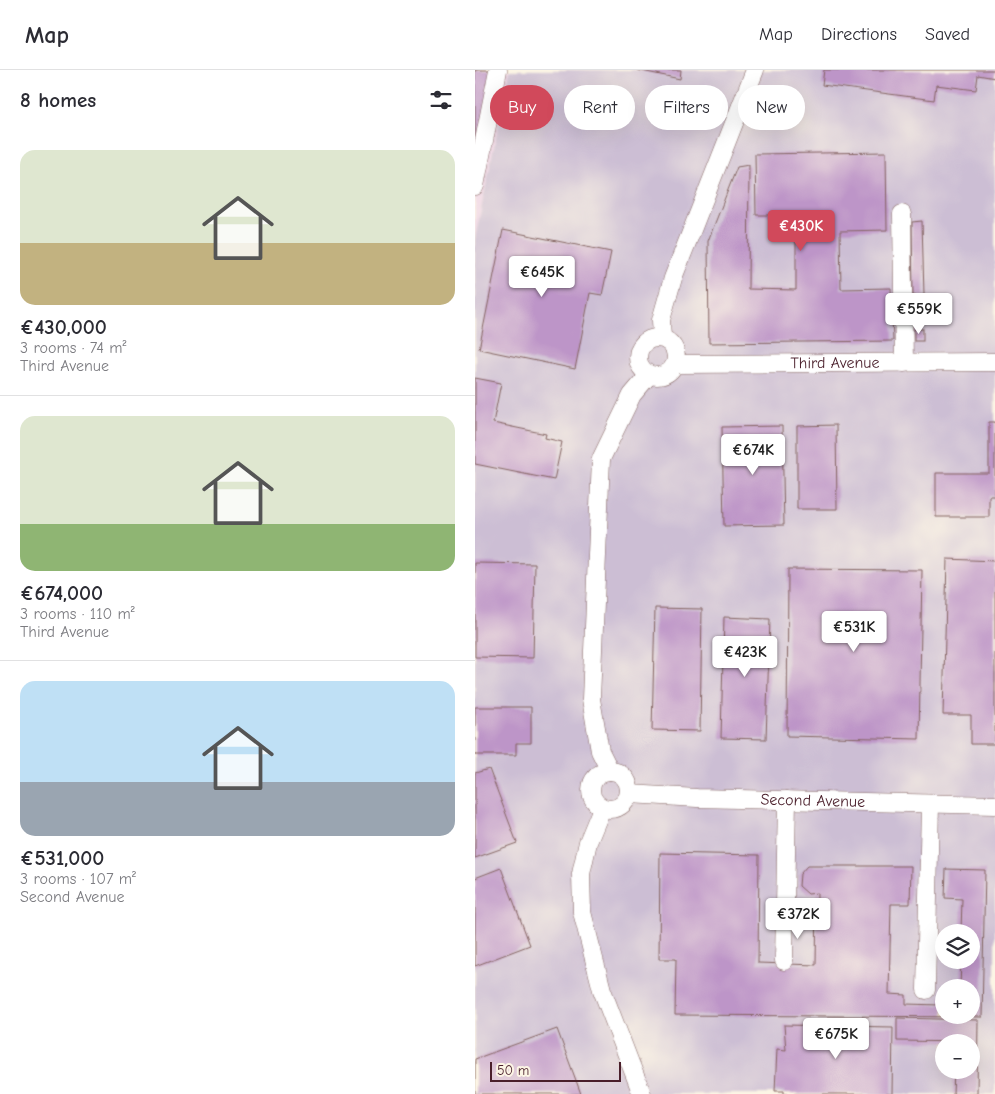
<!DOCTYPE html>
<html lang="en">
<head>
<meta charset="utf-8">
<style>
	body { margin:0; font-family:"Comic Neue",sans-serif; background:#f2f2f3; color:#2b2b33; height:100vh; display:flex; flex-direction:column; font-size:19px; white-space:nowrap }
	* { box-sizing:border-box; margin:0 }
	p { font-size:16px; color:#7c7c81 }
	.icon { flex:none; width:28px; height:28px; fill:none; stroke:currentColor; stroke-width:2; stroke-linecap:round; stroke-linejoin:round }
	.map { position:relative; flex:1; overflow:hidden }
	.drawer { display:flex; flex-direction:column; background:#fff; width:475px }
	.drawer>* { flex:none }
	.hud { position:absolute; left:15px; top:15px; width:430px; height:45px; display:flex; gap:10px }
	.controls { position:absolute; left:460px; top:854px; display:grid; gap:10px }
	.controls a { display:grid; place-items:center; width:45px; height:45px; border-radius:50%; background:#fff; box-shadow:0 5px 20px #0002; font-size:25px }
	.scale { position:absolute; left:15px; bottom:12px; width:131px; box-sizing:border-box; padding-left:5px; border:2px solid #4a1f2b; border-top:0; font-size:14px; line-height:18px; white-space:nowrap; color:#4a1f2b; -webkit-text-stroke:4px #fcf5e5; paint-order:stroke }
	.price { position:absolute; translate:-50% -42px; padding:0 11px; border-radius:5px; background:#fff; color:#222; font-size:16px; line-height:32px; filter:drop-shadow(0 1px 2px #0008) }
	.price::after { content:''; position:absolute; left:50%; top:30px; width:15px; height:11px; margin-left:-8px; background:inherit; clip-path:polygon(0 0,100% 0,50% 100%) }
	.price.on { background:#d1495b; color:#fff }
	ul { padding:0; list-style:none }
	li { display:grid; align-content:center; gap:10px; height:265px; padding:0 20px }
	li+li { border-top:1px solid #e1e1e2 }
	li span { display:grid; place-items:center; height:155px; border-radius:15px; color:#555 }
	li>.icon { margin-inline-start:auto }
	span .icon { width:90px; height:90px; fill:#fffc; stroke-width:1 }
	li b { font-size:21px }
	h2 { display:flex; justify-content:space-between; align-items:center; height:60px; padding:0 20px; font-size:21px }
	.pill { padding:0 18px; border-radius:22px; background:#fff; box-shadow:0 5px 20px #0002; font-size:18px; line-height:45px }
	.pill.on { background:#d1495b; color:#fff }
	header { display:flex; align-items:center; gap:30px; box-sizing:border-box; height:70px; padding:0 25px; background:#fff; border-bottom:1px solid #e1e1e2 }
	header strong { font-size:24px }
	nav { display:flex; gap:28px; margin-inline-start:auto; font-size:18px }
	main { display:flex; flex:1; min-height:0 }
	.map>svg:first-child { display:block }
	.built { fill:#edd0e8 }
	.industrial { fill:#ccbed4; fill-rule:evenodd }
	.building { fill:#bd95c8 }
	.lines { fill:none; stroke-linecap:round; stroke-linejoin:round }
	.minor-casing { stroke:#846461; stroke-width:19 }
	.minor { stroke:#fff; stroke-width:18 }
	.labels { text-anchor:middle; dominant-baseline:central; stroke-width:4; stroke-linejoin:round; paint-order:stroke }
	.street-label { font-size:16px; fill:#4a1f2b; stroke:#fcf5e5 }
</style>
</head>
<body>
<header>
<strong>Map</strong>
<nav><a>Map</a><a>Directions</a><a>Saved</a></nav>
</header>
<main>
<section class="drawer">
<h2>8 homes<svg class="icon" aria-label="filters" viewBox="0 0 24 24"><path d="M4 7h16M4 17h16"/><circle cx="9" cy="7" r="2"/><circle cx="15" cy="17" r="2"/></svg></h2>
<ul>
<li><span style="background:linear-gradient(#dfe7d0 60%,#c2b280 0)"><svg class="icon" aria-label="home" viewBox="0 0 24 24"><path d="M3 11l9-7 9 7M6 9v11h12V9"/></svg></span><div><b>€430,000</b><p>3 rooms · 74 m²</p><p>Third Avenue</p></div></li>
<li><span style="background:linear-gradient(#dfe7d0 70%,#8fb573 0)"><svg class="icon" aria-label="home" viewBox="0 0 24 24"><path d="M3 11l9-7 9 7M6 9v11h12V9"/></svg></span><div><b>€674,000</b><p>3 rooms · 110 m²</p><p>Third Avenue</p></div></li>
<li><span style="background:linear-gradient(#bfe0f5 65%,#9aa5b1 0)"><svg class="icon" aria-label="home" viewBox="0 0 24 24"><path d="M3 11l9-7 9 7M6 9v11h12V9"/></svg></span><div><b>€531,000</b><p>3 rooms · 107 m²</p><p>Second Avenue</p></div></li>
</ul>
</section>
<div class="map">
<svg width="520" height="1024" viewBox="0 0 520 1024">
	<rect width="100%" height="100%" fill="#fcf5e5"/>
	<filter id="ink" filterUnits="userSpaceOnUse"><feTurbulence type="fractalNoise" baseFrequency=".02" numOctaves="2"/><feDisplacementMap in="SourceGraphic" scale="10" xChannelSelector="R" yChannelSelector="G"/><feConvolveMatrix kernelMatrix="1 2 1 2 8 2 1 2 1" color-interpolation-filters="sRGB"/></filter>
	<filter id="wash" filterUnits="userSpaceOnUse"><feTurbulence type="fractalNoise" baseFrequency=".0096" numOctaves="4" result="noise"/><feDisplacementMap in="SourceGraphic" scale="20" xChannelSelector="R" yChannelSelector="G"/><feGaussianBlur stdDeviation="1.12" result="paint"/><feColorMatrix in="noise" values="0 0 0 0 0 0 0 0 0 0 0 0 0 0 0 0 0 1.4 0 .05"/><feComposite in="paint" operator="in"/></filter>
	<g filter="url(#wash)">
		<rect width="100%" height="100%" fill="#efe5c6"/>
		<polygon class="built" points="0,0 35,0 0,169"/>
		<path class="industrial" d="M35,0H520V1024H0V169ZM469,862H496V890H469ZM469,918H496V945H469ZM469,972H496V1000H469Z"/>
		<g id="blocks">
			<g class="building">
				<polygon points="0,0 20,0 0,92"/>
				<polygon points="162,0 206,0 205,9"/>
				<polygon points="349,0 520,0 520,8 503,5 501,20 461,15 459,30 347,15"/>
				<polygon points="411,82 412,160 365,161 366,219 416,218 418,271 234,273 233,171 262,97 274,95 273,219 321,220 321,145 281,145 280,84"/>
				<polygon points="447,151 449,225 438,226 437,152"/>
				<polygon points="28,160 136,182 127,225 115,223 100,299 4,279"/>
				<rect x="439" y="259" width="9" height="12"/>
				<polygon points="0,308 26,313 18,353 71,364 70,368 87,372 79,410 0,394"/>
				<polygon points="514,352 520,352 520,426 514,426 514,447 461,447 461,403 514,403"/>
				<polygon points="361,355 362,439 322,439 322,356"/>
				<polygon points="307,356 309,455 249,456 247,357"/>
				<polygon points="472,489 520,491 520,674 496,674 496,645 468,645"/>
				<polygon points="0,493 60,494 58,588 0,587"/>
				<polygon points="313,499 447,500 444,669 312,666"/>
				<polygon points="180,538 227,539 225,661 177,660"/>
				<polygon points="249,547 295,549 291,669 246,668"/>
				<polygon points="0,637 56,637 56,673 41,673 41,685 0,685"/>
				<polygon points="14,699 42,773 0,788 0,703"/>
				<polygon points="185,783 284,785 283,893 341,895 342,823 333,824 324,816 325,804 332,796 436,796 435,834 416,834 414,924 431,925 431,934 465,935 466,927 469,927 469,945 496,945 496,918 485,918 486,890 496,890 496,862 486,862 487,829 470,828 471,799 510,800 507,947 200,945 201,889 184,889"/>
				<polygon points="26,798 55,875 0,896 0,808"/>
				<polygon points="422,948 503,950 502,1024 478,1024 479,1000 496,1000 496,972 422,971"/>
				<polygon points="309,955 418,957 417,1024 309,1024 309,1021 300,1021 302,979 311,980"/>
				<polygon points="82,959 106,1024 0,1024 0,989"/>
			</g>
		</g>
	</g>
	<g filter="url(#ink)">
		<use href="#blocks" fill-opacity="0" stroke="#846461" stroke-width="1"/>
		<g class="lines">
			<defs>
				<g id="minor">
					<polyline points="0,116 23,0"/>
					<polyline points="427,144 429,293"/>
					<polyline points="428,236 462,236"/>
					<circle cx="182" cy="287" r="19"/>
					<polyline points="187,268 186,250 198,208 280,0"/>
					<path id="s1" d="M200,294L520,292"/>
					<circle cx="135" cy="720" r="19"/>
					<polyline points="135,701 125,681 116,629 126,389 157,325 174,305"/>
					<path id="s2" d="M154,724L222,728L520,735"/>
					<polyline points="127,738 113,772 106,804 107,842 127,920 167,1024"/>
					<polyline points="309,891 312,730"/>
					<polyline points="451,920 455,734"/>
				</g>
			</defs>
			<use href="#minor" class="minor-casing"/>
			<use href="#minor" class="minor"/>
		</g>
	</g>
	<g class="labels">
		<g class="street-label">
			<text stroke="none"><textPath href="#s1" startOffset="160">Third Avenue</textPath></text>
			<text stroke="none"><textPath href="#s2" startOffset="184">Second Avenue</textPath></text>
		</g>
	</g>
</svg>
<div class="controls">
<a><svg class="icon" aria-label="layers" viewBox="0 0 24 24"><path d="M12 4l9 5-9 5-9-5zM3 14l9 5 9-5"/></svg></a>
<a>+</a>
<a>−</a>
</div>
<div class="scale">50 m</div>
<b class="price on" style="left:326px;top:182px">€430K</b>
<b class="price" style="left:67px;top:228px">€645K</b>
<b class="price" style="left:444px;top:265px">€559K</b>
<b class="price" style="left:278px;top:406px">€674K</b>
<b class="price" style="left:379px;top:583px">€531K</b>
<b class="price" style="left:270px;top:608px">€423K</b>
<b class="price" style="left:323px;top:870px">€372K</b>
<b class="price" style="left:361px;top:990px">€675K</b>
<div class="hud">
<a class="pill on">Buy</a>
<a class="pill">Rent</a>
<a class="pill">Filters</a>
<a class="pill">New</a>
</div>
</div>
</main>
</body>
</html>
